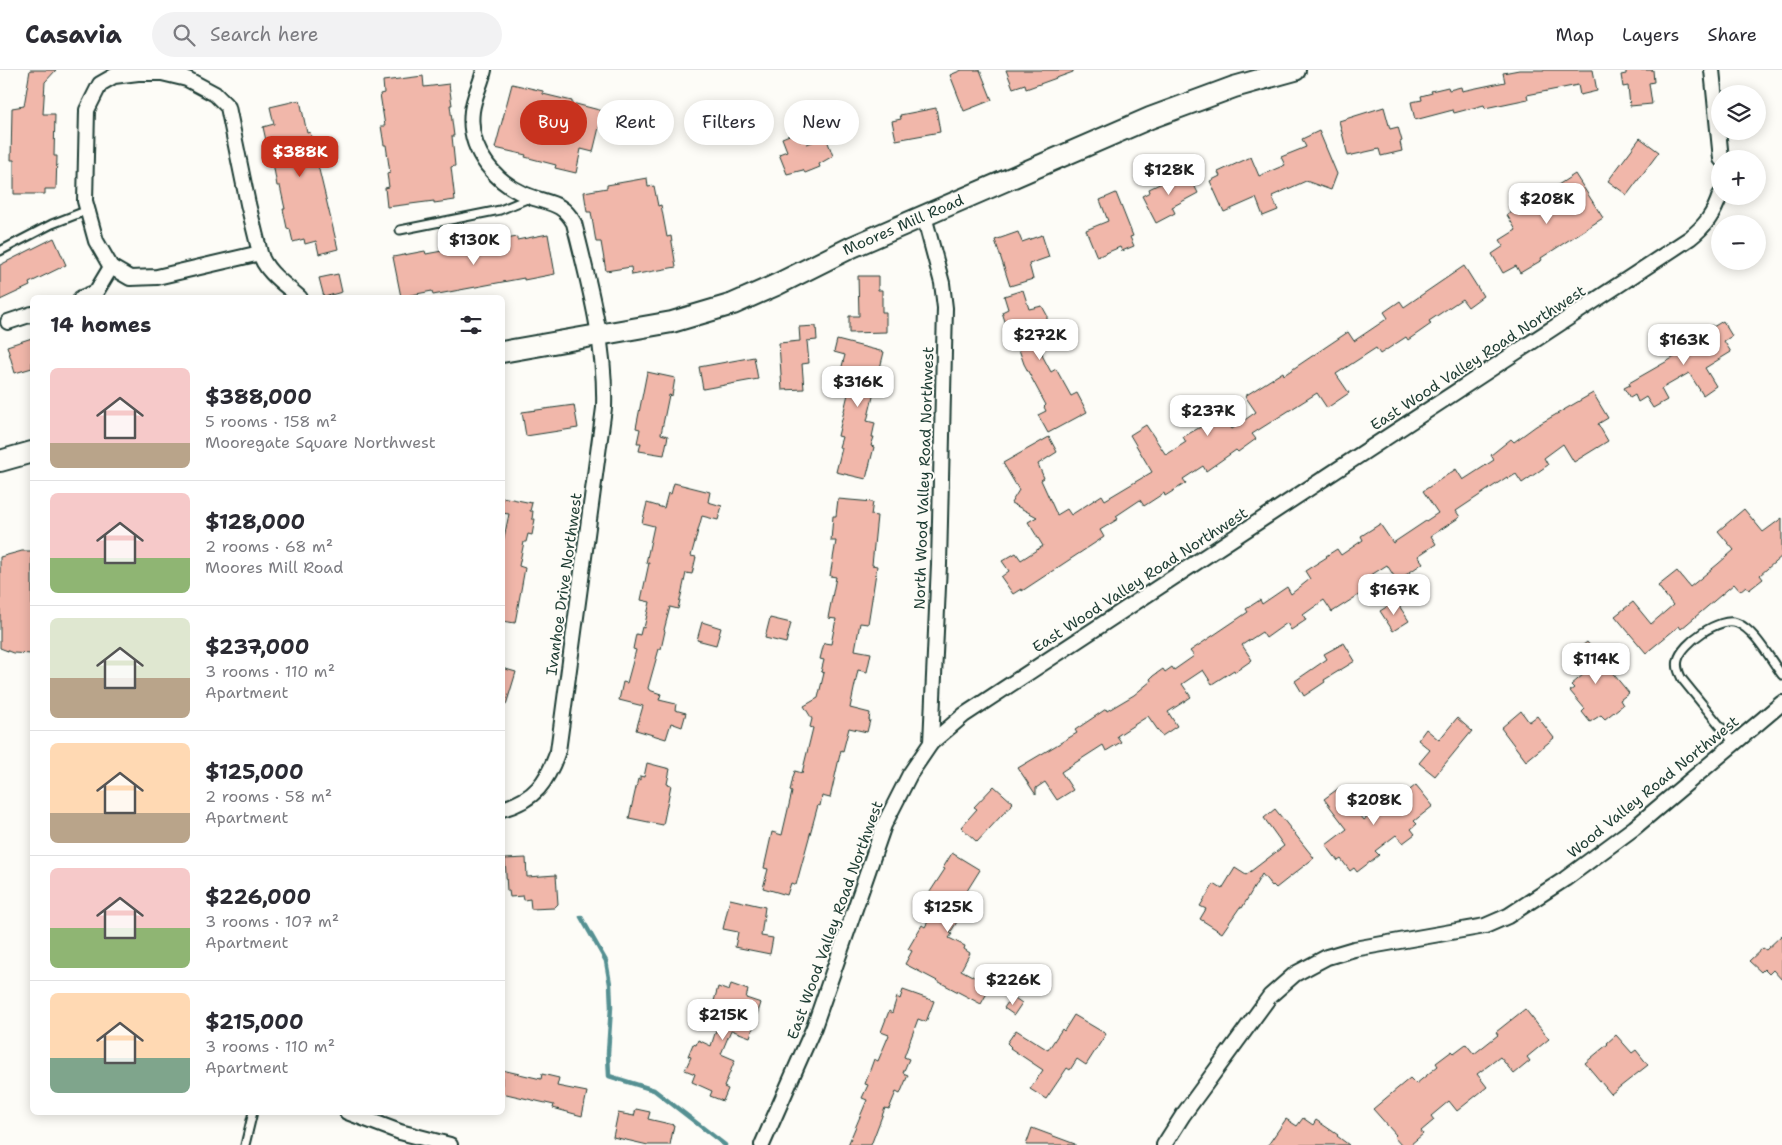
<!DOCTYPE html>
<html lang="en">
<head>
<meta charset="utf-8">
<style>
	body { margin:0; font-family:"Shantell Sans",sans-serif; background:#f2f2f3; color:#2b2b33; height:100vh; display:flex; flex-direction:column; font-size:19px; white-space:nowrap }
	* { box-sizing:border-box; margin:0 }
	p { font-size:16px; color:#7c7c81 }
	.icon { flex:none; width:28px; height:28px; fill:none; stroke:currentColor; stroke-width:2; stroke-linecap:round; stroke-linejoin:round }
	.map { position:relative; flex:1; overflow:hidden }
	.details { position:absolute; left:30px; top:225px; width:475px; height:820px; display:flex; flex-direction:column; background:#fff; border-radius:8px; box-shadow:0 2px 12px #0003 }
	.details>* { flex:none }
	.guide { position:absolute; left:520px; top:30px; width:475px; height:45px; display:flex; gap:10px }
	.buttons { position:absolute; left:1711px; top:15px; display:grid; gap:10px }
	.buttons a { display:grid; place-items:center; width:55px; height:55px; border-radius:50%; background:#fff; box-shadow:0 2px 12px #0003; font-size:25px }
	.price { position:absolute; translate:-50% -42px; padding:0 11px; border-radius:10px; background:#fff; color:#222; font-size:16px; line-height:32px; filter:drop-shadow(0 1px 2px #0008) }
	.price::after { content:''; position:absolute; left:50%; top:30px; width:15px; height:11px; margin-left:-8px; background:inherit; clip-path:polygon(0 0,100% 0,50% 100%) }
	.price.current { background:#c8321e; color:#fff }
	ul { padding:0; list-style:none }
	li { display:flex; align-items:center; gap:15px; height:125px; padding:0 20px }
	li+li { border-top:1px solid #e1e1e2 }
	li span { display:grid; place-items:center; flex:none; width:140px; height:100px; border-radius:8px; color:#555 }
	li>.icon { margin-inline-start:auto }
	span .icon { width:60px; height:60px; fill:#fffc; stroke-width:1 }
	li b { font-size:21px }
	h2 { display:flex; justify-content:space-between; align-items:center; height:60px; padding:0 20px; font-size:21px }
	.pill { padding:0 18px; border-radius:22px; background:#fff; box-shadow:0 2px 12px #0003; font-size:18px; line-height:45px }
	.pill.current { background:#c8321e; color:#fff }
	header { display:flex; align-items:center; gap:30px; box-sizing:border-box; height:70px; padding:0 25px; background:#fff; border-bottom:1px solid #e1e1e2 }
	header strong { font-size:24px }
	nav { display:flex; gap:28px; margin-inline-start:auto; font-size:18px }
	.search { width:350px; height:45px; background:#f2f2f3; display:flex; align-items:center; gap:12px; box-sizing:border-box; padding:0 18px; border-radius:28px; color:#7c7c81; font-size:19px }
	.map>svg:first-child { display:block }
	.lines { fill:none; stroke-linecap:round; stroke-linejoin:round }
	.stream { stroke:#549092; stroke-width:4.5 }
	.building { fill:#f1b7aa; stroke:#1f3d34 }
	.lane-casing { stroke:#1f3d34; stroke-width:11 }
	.street-casing { stroke:#1f3d34; stroke-width:18 }
	.secondary-casing { stroke:#1f3d34; stroke-width:24 }
	.lane { stroke:#fdfcf7; stroke-width:7 }
	.street { stroke:#fdfcf7; stroke-width:14 }
	.secondary { stroke:#fdfcf7; stroke-width:20 }
	.labels { text-anchor:middle; dominant-baseline:central; stroke-width:4; stroke-linejoin:round; paint-order:stroke }
	.street-label { font-size:15px; fill:#1f3d34; stroke:#fdfcf7 }
</style>
</head>
<body>
<header>
<strong>Casavia</strong>
<div class="search"><svg class="icon" aria-label="search" viewBox="0 0 24 24"><circle cx="10" cy="10" r="6"/><path d="M15 15l6 6"/></svg>Search here</div>
<nav><a>Map</a><a>Layers</a><a>Share</a></nav>
</header>
<div class="map">
<svg width="1782" height="1075" viewBox="0 0 1782 1075">
	<rect width="100%" height="100%" fill="#fdfcf7"/>
	<filter id="ink" filterUnits="userSpaceOnUse"><feTurbulence type="fractalNoise" baseFrequency=".02" numOctaves="2"/><feDisplacementMap in="SourceGraphic" scale="10" xChannelSelector="R" yChannelSelector="G"/><feConvolveMatrix kernelMatrix="1 2 1 2 8 2 1 2 1" color-interpolation-filters="sRGB"/></filter>
	<g filter="url(#ink)">
		<g class="lines">
			<polyline class="stream" points="581,847 606,891 610,914 611,937 608,983 609,1006 654,1020 725,1075"/>
		</g>
		<g class="building">
			<polygon points="30,0 56,0 45,12 43,44 55,44 54,86 57,86 56,119 45,119 45,124 14,124 14,90 11,90 12,38 24,36"/>
			<polygon points="962,0 980,0 992,30 964,41 950,5"/>
			<polygon points="1006,0 1073,0 1073,2 1026,19 1025,14 1013,18"/>
			<polygon points="1519,0 1593,0 1597,21 1580,25 1578,15 1527,25 1528,29 1485,38 1484,35 1454,43 1453,40 1415,50 1411,32 1422,30 1421,26 1432,23 1431,21 1448,17 1449,20 1461,17 1462,21 1505,12 1503,3"/>
			<polygon points="1626,0 1653,0 1654,12 1649,13 1652,34 1630,36 1628,16 1623,17 1621,5 1626,4"/>
			<polygon points="423,6 424,17 449,14 452,35 450,35 454,66 452,66 455,96 451,97 455,130 434,133 434,131 387,137 385,118 389,117 387,104 390,103 386,75 384,75 381,56 385,56 380,24 384,23 383,11"/>
			<polygon points="512,14 543,21 543,24 572,31 572,33 603,41 593,82 581,79 576,103 555,98 556,95 525,87 526,85 495,78"/>
			<polygon points="300,30 307,63 310,62 338,179 319,184 316,171 305,174 304,169 293,172 290,159 287,158 283,139 285,139 280,116 277,116 270,75 267,75 263,57 274,54 270,37"/>
			<polygon points="1384,37 1390,59 1398,57 1402,71 1400,72 1402,81 1381,86 1379,79 1348,86 1339,51"/>
			<polygon points="936,38 940,62 896,70 892,51 901,49 900,45"/>
			<polygon points="802,60 807,74 826,67 833,86 819,94 820,97 805,103 803,100 787,104 779,84 787,81 782,68"/>
			<polygon points="1319,61 1337,104 1331,120 1306,111 1272,126 1278,140 1263,146 1256,128 1224,142 1210,111 1220,106 1218,102 1251,87 1259,106 1285,95 1281,87 1306,77 1302,69"/>
			<polygon points="1640,68 1659,82 1627,125 1608,111"/>
			<polygon points="1187,101 1198,123 1172,137 1175,143 1156,153 1142,126 1150,122 1149,119"/>
			<polygon points="1575,104 1603,148 1541,188 1542,190 1520,203 1516,196 1503,203 1492,184 1504,176 1500,170 1516,160 1507,145 1523,136 1524,137"/>
			<polygon points="647,108 648,117 654,116 658,136 661,135 667,167 671,166 676,197 632,205 631,197 606,201 601,172 596,172 591,142 587,142 584,122 607,118 607,115"/>
			<polygon points="1116,123 1133,166 1130,167 1134,176 1122,181 1120,177 1097,187 1086,160 1108,151 1100,130"/>
			<polygon points="1018,162 1022,172 1042,165 1049,187 1029,194 1033,209 1010,216 995,170"/>
			<polygon points="548,164 555,204 524,210 524,208 433,225 432,221 401,227 393,187 425,181 426,184 517,167 517,170"/>
			<polygon points="54,168 66,195 29,213 30,216 0,230 0,195"/>
			<polygon points="1464,196 1483,226 1468,237 1462,229 1429,251 1431,254 1408,270 1406,267 1380,284 1376,278 1336,304 1349,323 1327,338 1317,323 1252,364 1256,369 1238,382 1236,380 1206,401 1203,396 1183,409 1186,413 1165,426 1164,423 1144,436 1140,430 1116,446 1118,449 1100,460 1104,467 1022,521 1021,519 1013,524 1001,507 1009,501 1002,491 1016,483 1021,490 1043,476 1028,452 1037,447 1011,433 1019,420 1003,393 1049,367 1057,382 1038,394 1044,408 1041,410 1057,445 1067,439 1071,445 1102,425 1105,430 1152,402 1130,365 1146,355 1166,385 1186,372 1183,367 1211,351 1214,356 1225,348 1232,359 1256,342 1245,326 1283,302 1284,305 1348,262 1354,271 1388,248 1384,242 1400,231 1404,237"/>
			<polygon points="338,204 342,222 324,227 319,208"/>
			<polygon points="858,206 878,206 878,220 882,220 882,242 886,242 886,262 849,263 849,246 859,246"/>
			<polygon points="1023,220 1029,239 1042,236 1047,245 1047,251 1051,268 1040,271 1043,287 1051,302 1056,299 1071,326 1077,323 1087,342 1048,363 1038,345 1046,341 1044,337 1046,335 1024,294 1014,265 1010,267 1002,242 1008,239 1004,226"/>
			<polygon points="1723,251 1732,266 1724,271 1731,282 1705,298 1716,316 1703,325 1689,303 1661,319 1667,330 1653,338 1646,327 1638,332 1635,325 1630,328 1624,318 1630,315 1629,313 1678,285 1674,279 1712,255 1713,257"/>
			<polygon points="816,256 817,270 807,271 809,293 802,294 804,319 782,320 779,273 800,271 799,257"/>
			<polygon points="32,268 32,298 15,303 7,276"/>
			<polygon points="837,270 884,282 867,351 875,353 872,367 874,367 871,376 874,377 866,409 836,402 842,378 839,377 842,367 838,366 853,303 841,300 845,285 834,282"/>
			<polygon points="754,287 758,309 703,319 699,297"/>
			<polygon points="647,302 675,308 672,326 669,325 661,364 668,366 664,385 639,381 641,373 637,373 640,359 636,358"/>
			<polygon points="1593,323 1608,348 1598,354 1608,371 1574,392 1563,374 1544,388 1548,395 1522,413 1516,404 1508,409 1507,407 1456,441 1460,447 1431,466 1436,474 1418,486 1423,493 1397,511 1387,495 1360,512 1365,521 1332,542 1324,530 1303,545 1306,550 1291,560 1287,553 1266,568 1262,562 1242,575 1252,590 1235,602 1234,600 1212,614 1203,600 1182,614 1191,627 1168,642 1177,656 1162,666 1148,646 1117,666 1121,672 1106,681 1103,675 1061,702 1073,720 1057,730 1045,712 1036,718 1036,725 1018,698 1077,663 1075,660 1106,639 1107,641 1134,625 1151,611 1150,609 1153,606 1163,599 1165,602 1172,597 1174,600 1194,586 1190,581 1248,542 1246,539 1260,530 1262,534 1287,517 1291,524 1310,509 1305,501 1327,487 1326,486 1337,479 1341,485 1363,470 1361,466 1380,454 1393,473 1438,443 1423,421 1456,399 1463,410 1494,390 1491,385 1511,369 1514,372 1536,356"/>
			<polygon points="574,335 578,358 526,366 522,342"/>
			<polygon points="674,413 710,422 708,432 722,436 718,450 702,446 691,486 696,487 692,504 686,503 678,539 670,537 664,560 665,561 661,579 659,579 648,618 649,620 661,624 659,630 676,634 675,640 686,643 682,657 671,653 666,669 636,660 643,636 619,630 623,612 627,613 636,580 633,579 636,564 640,565 642,557 644,558 650,532 641,530 649,493 646,493 654,456 642,453 647,433 664,438 668,423 671,424"/>
			<polygon points="502,427 532,433 530,441 533,441 532,449 535,449 532,465 528,464 526,472 524,472 519,496 525,498 515,553 502,551 502,477 509,444 502,443"/>
			<polygon points="838,429 873,432 871,445 877,446 872,495 877,496 871,535 868,554 860,553 855,580 871,583 867,602 858,600 850,638 870,643 869,650 870,650 867,662 849,658 843,681 841,680 830,728 822,726 820,736 818,735 796,815 791,813 787,825 763,818 768,799 764,798 772,762 782,765 792,722 790,721 793,707 795,701 802,703 813,658 810,657 812,649 804,636 818,628 824,603 821,602 824,590 820,589 824,573 831,574 836,549 828,548 836,507 830,506 836,471 831,471 833,446 836,446"/>
			<polygon points="1744,439 1763,462 1782,448 1782,486 1760,505 1763,509 1749,520 1746,516 1740,521 1734,514 1681,559 1679,556 1646,583 1615,546 1633,532 1651,554 1673,535 1658,516 1677,501 1690,517 1718,494 1734,480 1718,461"/>
			<polygon points="22,481 32,481 32,584 13,583 0,578 0,487"/>
			<polygon points="1396,531 1409,551 1393,561 1380,541"/>
			<polygon points="770,548 791,553 786,573 765,568"/>
			<polygon points="702,552 721,558 716,575 697,570"/>
			<polygon points="1587,572 1629,623 1620,630 1623,635 1605,649 1601,645 1590,652 1582,642 1585,639 1570,621 1574,618 1571,615 1584,604 1569,586"/>
			<polygon points="1344,573 1355,591 1324,610 1325,612 1304,626 1295,611 1327,589 1324,584"/>
			<polygon points="502,598 516,602 506,635 502,635"/>
			<polygon points="1521,641 1529,652 1537,646 1554,668 1526,691 1501,658"/>
			<polygon points="1457,648 1472,661 1435,706 1419,693 1430,680 1418,670 1426,659 1439,670"/>
			<polygon points="647,693 670,699 667,714 671,715 663,755 629,748 638,709 640,710 640,706 644,707"/>
			<polygon points="1416,715 1433,736 1414,751 1417,754 1411,759 1415,764 1403,773 1396,765 1375,781 1379,785 1357,802 1354,798 1350,801 1341,789 1338,791 1326,775 1347,759 1324,729 1339,718 1364,750 1392,727 1396,731"/>
			<polygon points="994,716 1013,733 977,772 961,757 977,739 974,737"/>
			<polygon points="1275,739 1314,788 1276,818 1273,815 1272,816 1262,804 1242,838 1240,837 1222,863 1200,849 1206,839 1200,836 1214,814 1222,819 1235,798 1246,805 1284,776 1264,748"/>
			<polygon points="952,783 980,800 965,824 972,828 950,863 952,864 949,868 965,876 964,879 970,883 961,900 991,916 981,934 905,894 912,881 908,879 922,855 925,857 937,835 926,828 945,799 943,798"/>
			<polygon points="526,788 527,807 556,805 558,834 554,838 531,839 530,829 524,830 523,826 510,827 509,821 507,821 505,789"/>
			<polygon points="730,829 765,837 761,866 773,868 770,884 735,877 738,862 723,859"/>
			<polygon points="1782,865 1782,910 1773,900 1769,904 1764,899 1761,902 1749,891 1763,878 1766,880"/>
			<polygon points="731,914 748,920 746,928 761,933 750,967 731,960 721,984 735,990 724,1017 728,1019 723,1031 710,1026 712,1021 692,1012 695,1004 685,1000 691,987 688,986 693,974 696,975 698,970 711,976 724,935 714,931 718,917 729,921"/>
			<polygon points="903,920 934,931 926,952 918,949 904,987 909,989 903,1003 908,1005 900,1024 896,1022 889,1039 885,1038 871,1075 848,1075 867,1030 862,1028 868,1015 865,1014 874,989 878,991 889,965 881,962 889,941 892,943 897,927 900,929"/>
			<polygon points="1012,926 1022,933 1014,945 1004,938"/>
			<polygon points="1525,939 1549,969 1527,987 1530,991 1514,1004 1500,987 1477,1004 1487,1017 1457,1041 1449,1031 1431,1046 1434,1050 1421,1061 1423,1064 1410,1075 1401,1075 1394,1067 1396,1065 1373,1039 1410,1008 1416,1014 1438,996 1436,993 1452,981 1454,983 1466,974 1474,984 1498,965 1496,962"/>
			<polygon points="1074,945 1106,964 1086,995 1077,989 1070,1000 1067,998 1046,1029 1030,1019 1043,1000 1010,978 1011,977 1007,973 1016,960 1048,980 1062,959 1064,961"/>
			<polygon points="1616,965 1632,983 1636,980 1648,995 1611,1024 1585,993 1608,974 1607,973"/>
			<polygon points="502,1000 541,1009 542,1004 559,1008 557,1016 587,1022 582,1046 553,1038 554,1035 502,1023"/>
			<polygon points="636,1039 650,1042 648,1049 674,1055 670,1075 648,1075 613,1067 618,1043 634,1046"/>
			<polygon points="1303,1048 1313,1055 1316,1050 1338,1065 1337,1066 1349,1075 1268,1075 1286,1049 1297,1056"/>
			<polygon points="1032,1058 1075,1074 1075,1075 1026,1075"/>
		</g>
		<g class="lines">
			<defs>
				<g id="lane">
					<polyline points="400,160 500,140 532,127"/>
					<polyline points="0,181 52,154 88,140"/>
					<path d="M1734,673L1682,609C1679,603 1676,597 1678,590C1682,573 1720,546 1737,553C1755,560 1770,589 1782,605"/>
					<polyline points="245,1075 253,1042"/>
				</g>
				<g id="street">
					<path d="M484,0C481,14 474,26 472,41C467,81 497,116 534,128C553,134 563,134 574,153C589,214 606,275 604,338L558,681C547,712 535,730 502,739"/>
					<polyline points="1712,0 1721,89"/>
					<polyline points="924,146 942,213 945,238 939,494 931,673"/>
					<path d="M260,183L157,207L130,208L111,197L96,171L85,131L87,40L100,14L114,6L138,3H162L187,9L215,24L228,37L248,134L260,183C265,202 286,215 300,228"/>
					<polyline points="81,228 96,222 111,197"/>
					<polyline points="8,252 32,244"/>
					<polyline points="347,1042 400,1062 450,1075"/>
					<path d="M762,1075L814,957L884,755L910,704L931,673L964,645L1690,168C1705,156 1714,144 1720,125"/>
					<polyline points="1164,1075 1183,1045 1270,926 1295,904 1327,887 1354,879 1485,856 1508,846 1565,809 1634,758 1782,633"/>
				</g>
				<g id="secondary">
					<path id="s1" d="M502,282L672,252L733,234L776,215L852,177L1150,48L1234,17L1295,0"/>
					<polyline points="0,391 32,382"/>
				</g>
			</defs>
			<use href="#lane" class="lane-casing"/>
			<use href="#street" class="street-casing"/>
			<use href="#secondary" class="secondary-casing"/>
			<use href="#lane" class="lane"/>
			<use href="#street" class="street"/>
			<use href="#secondary" class="secondary"/>
		</g>
	</g>
	<g class="labels">
		<g class="street-label">
			<text stroke="none"><textPath href="#s1" startOffset="424">Moores Mill Road</textPath></text>
			<text transform="translate(1478 288) rotate(-33)">East Wood Valley Road Northwest</text>
			<text transform="translate(924 408) rotate(-88)">North Wood Valley Road Northwest</text>
			<text transform="translate(1140 510) rotate(-33)">East Wood Valley Road Northwest</text>
			<text transform="translate(564 514) rotate(-82)">Ivanhoe Drive Northwest</text>
			<text transform="translate(1653 717) rotate(-39)">Wood Valley Road Northwest</text>
			<text transform="translate(835 850) rotate(-70)">East Wood Valley Road Northwest</text>
		</g>
	</g>
</svg>
<div class="buttons">
<a><svg class="icon" aria-label="layers" viewBox="0 0 24 24"><path d="M12 4l9 5-9 5-9-5zM3 14l9 5 9-5"/></svg></a>
<a>+</a>
<a>−</a>
</div>
<b class="price current" style="left:300px;top:108px">$388K</b>
<b class="price" style="left:1169px;top:126px">$128K</b>
<b class="price" style="left:1547px;top:155px">$208K</b>
<b class="price" style="left:474px;top:196px">$130K</b>
<b class="price" style="left:1040px;top:291px">$272K</b>
<b class="price" style="left:1684px;top:296px">$163K</b>
<b class="price" style="left:858px;top:338px">$316K</b>
<b class="price" style="left:1208px;top:367px">$237K</b>
<b class="price" style="left:1394px;top:546px">$167K</b>
<b class="price" style="left:1596px;top:615px">$114K</b>
<b class="price" style="left:1374px;top:756px">$208K</b>
<b class="price" style="left:948px;top:863px">$125K</b>
<b class="price" style="left:1013px;top:936px">$226K</b>
<b class="price" style="left:723px;top:971px">$215K</b>
<div class="guide">
<a class="pill current">Buy</a>
<a class="pill">Rent</a>
<a class="pill">Filters</a>
<a class="pill">New</a>
</div>
<section class="details">
<h2>14 homes<svg class="icon" aria-label="filters" viewBox="0 0 24 24"><path d="M4 7h16M4 17h16"/><circle cx="9" cy="7" r="2"/><circle cx="15" cy="17" r="2"/></svg></h2>
<ul>
<li><span style="background:linear-gradient(#f6c9c9 75%,#b9a48a 0)"><svg class="icon" aria-label="home" viewBox="0 0 24 24"><path d="M3 11l9-7 9 7M6 9v11h12V9"/></svg></span><div><b>$388,000</b><p>5 rooms · 158 m²</p><p>Mooregate Square Northwest</p></div></li>
<li><span style="background:linear-gradient(#f6c9c9 65%,#8fb573 0)"><svg class="icon" aria-label="home" viewBox="0 0 24 24"><path d="M3 11l9-7 9 7M6 9v11h12V9"/></svg></span><div><b>$128,000</b><p>2 rooms · 68 m²</p><p>Moores Mill Road</p></div></li>
<li><span style="background:linear-gradient(#dfe7d0 60%,#b9a48a 0)"><svg class="icon" aria-label="home" viewBox="0 0 24 24"><path d="M3 11l9-7 9 7M6 9v11h12V9"/></svg></span><div><b>$237,000</b><p>3 rooms · 110 m²</p><p>Apartment</p></div></li>
<li><span style="background:linear-gradient(#ffd9b3 70%,#b9a48a 0)"><svg class="icon" aria-label="home" viewBox="0 0 24 24"><path d="M3 11l9-7 9 7M6 9v11h12V9"/></svg></span><div><b>$125,000</b><p>2 rooms · 58 m²</p><p>Apartment</p></div></li>
<li><span style="background:linear-gradient(#f6c9c9 60%,#8fb573 0)"><svg class="icon" aria-label="home" viewBox="0 0 24 24"><path d="M3 11l9-7 9 7M6 9v11h12V9"/></svg></span><div><b>$226,000</b><p>3 rooms · 107 m²</p><p>Apartment</p></div></li>
<li><span style="background:linear-gradient(#ffd9b3 65%,#7fa58c 0)"><svg class="icon" aria-label="home" viewBox="0 0 24 24"><path d="M3 11l9-7 9 7M6 9v11h12V9"/></svg></span><div><b>$215,000</b><p>3 rooms · 110 m²</p><p>Apartment</p></div></li>
</ul>
</section>
</div>
</body>
</html>
